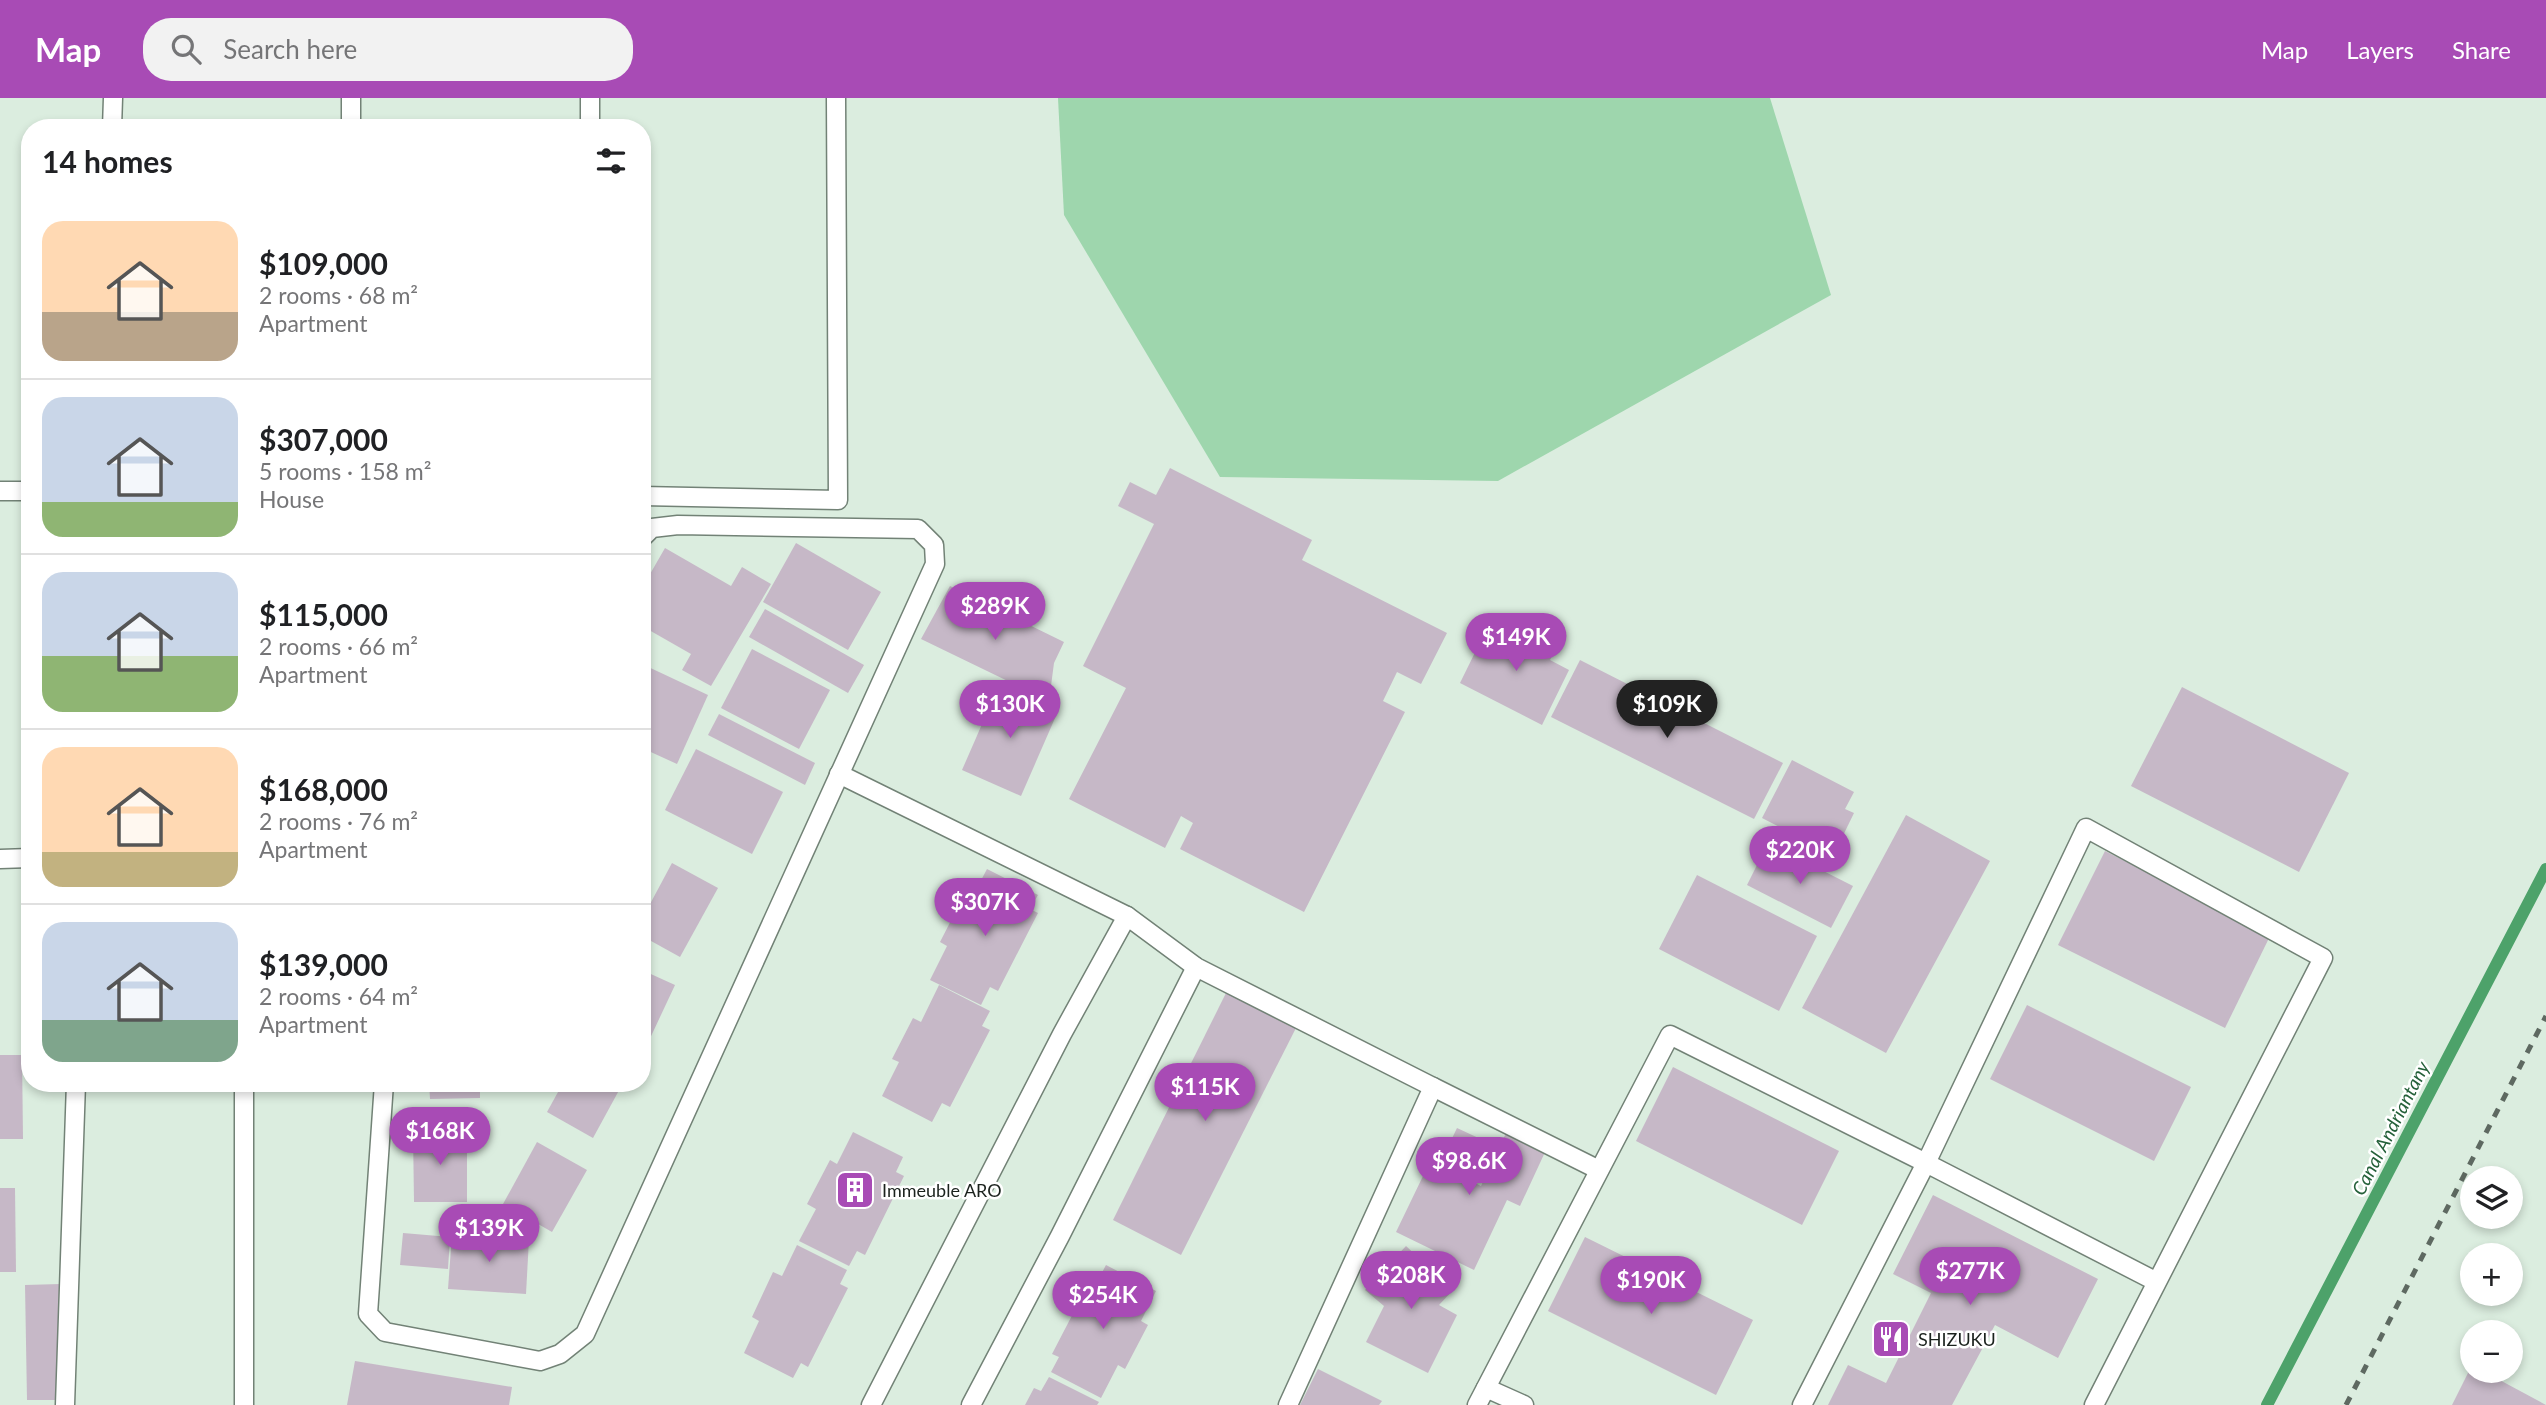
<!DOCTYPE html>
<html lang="en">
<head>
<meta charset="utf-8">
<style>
	body { margin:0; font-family:Lato,sans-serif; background:#f2f2f2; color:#202124; height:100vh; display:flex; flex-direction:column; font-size:26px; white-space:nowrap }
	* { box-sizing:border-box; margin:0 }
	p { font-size:23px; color:#757577 }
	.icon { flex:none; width:38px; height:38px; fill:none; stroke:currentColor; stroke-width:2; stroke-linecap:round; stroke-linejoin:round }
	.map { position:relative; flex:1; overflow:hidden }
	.sheet { position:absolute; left:21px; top:21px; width:630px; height:973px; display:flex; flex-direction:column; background:#fff; border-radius:28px; box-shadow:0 4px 10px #0003 }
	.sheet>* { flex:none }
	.buttons { position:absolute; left:2460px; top:1068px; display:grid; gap:14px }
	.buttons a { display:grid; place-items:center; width:63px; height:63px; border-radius:50%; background:#fff; box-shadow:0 4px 10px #0003; font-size:35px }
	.price { position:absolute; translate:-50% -60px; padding:0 16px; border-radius:24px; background:#a84bb5; color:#fff; font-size:23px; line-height:46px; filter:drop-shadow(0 2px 4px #0008) }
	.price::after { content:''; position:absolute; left:50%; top:42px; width:21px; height:16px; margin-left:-10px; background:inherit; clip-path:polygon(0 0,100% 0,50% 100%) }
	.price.on { background:#222; color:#fff }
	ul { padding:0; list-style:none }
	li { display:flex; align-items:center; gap:21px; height:175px; padding:0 21px }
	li+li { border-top:2px solid #e0e0e0 }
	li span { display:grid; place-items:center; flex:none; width:196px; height:140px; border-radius:21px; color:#555 }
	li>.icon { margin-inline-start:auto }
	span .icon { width:84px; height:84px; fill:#fffc; stroke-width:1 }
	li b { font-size:30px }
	h2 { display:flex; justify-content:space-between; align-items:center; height:84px; padding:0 21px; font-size:30px }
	header { display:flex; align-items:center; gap:42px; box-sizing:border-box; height:98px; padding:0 35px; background:#a84bb5; color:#fff }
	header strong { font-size:33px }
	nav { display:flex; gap:38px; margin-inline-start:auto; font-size:24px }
	.search { width:490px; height:63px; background:#f2f2f2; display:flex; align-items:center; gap:18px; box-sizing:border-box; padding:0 24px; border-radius:28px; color:#757577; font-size:26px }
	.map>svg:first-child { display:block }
	.green { fill:#9ed6ad }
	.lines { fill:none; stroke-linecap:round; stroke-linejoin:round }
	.stream { stroke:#4da26a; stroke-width:12 }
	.building { fill:#c6b8c7 }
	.service-casing { stroke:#728276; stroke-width:21 }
	.service { stroke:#fff; stroke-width:18 }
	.rail { stroke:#5e6961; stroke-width:5; stroke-dasharray:9 9; stroke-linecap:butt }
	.labels { text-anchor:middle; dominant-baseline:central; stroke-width:5; stroke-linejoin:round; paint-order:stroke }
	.poi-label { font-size:18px; fill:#1b221d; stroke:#fff; text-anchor:start }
	.water-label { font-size:19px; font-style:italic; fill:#25613a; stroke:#fff }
</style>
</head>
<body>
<header>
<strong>Map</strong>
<div class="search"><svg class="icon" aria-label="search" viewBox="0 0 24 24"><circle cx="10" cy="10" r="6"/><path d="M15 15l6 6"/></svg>Search here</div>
<nav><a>Map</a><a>Layers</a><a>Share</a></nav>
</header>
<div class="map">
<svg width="2546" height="1307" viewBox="0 0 2546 1307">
	<rect width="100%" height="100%" fill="#dbeddf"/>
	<polygon class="green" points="1058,0 1770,0 1831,197 1498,383 1220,379 1064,117"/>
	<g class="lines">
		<polyline class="stream" points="2267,1307 2546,771"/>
	</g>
	<g class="building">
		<polygon points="1170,370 1312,442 1302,462 1447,535 1421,586 1397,574 1383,603 1405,614 1304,814 1180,751 1193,725 1181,718 1165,750 1069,701 1126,590 1083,568 1154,426 1118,408 1130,384 1156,397"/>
		<polygon points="796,445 881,494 848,552 763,504"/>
		<polygon points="665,450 731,488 742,469 771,486 711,588 682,572 691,556 642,528 642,490"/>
		<polygon points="950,488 1064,544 1054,565 1049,603 921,541"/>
		<polygon points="765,511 864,567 848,595 749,539"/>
		<polygon points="1512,528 1556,550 1550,562 1569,572 1542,627 1460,585 1487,530 1506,540"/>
		<polygon points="752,551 830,592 799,651 721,610"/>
		<polygon points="1580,562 1783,665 1754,721 1551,619"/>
		<polygon points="642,566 708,597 677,666 642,650"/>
		<polygon points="1000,585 1059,611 1021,698 962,672"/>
		<polygon points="2182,589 2349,675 2299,774 2131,688"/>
		<polygon points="719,616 815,665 805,687 708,637"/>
		<polygon points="696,651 783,694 752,756 665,712"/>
		<polygon points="1792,662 1854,694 1845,711 1854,715 1836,752 1826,748 1824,752 1762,720"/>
		<polygon points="1906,717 1990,763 1886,955 1802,910"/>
		<polygon points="1768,745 1853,788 1831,830 1747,787"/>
		<polygon points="2105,753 2271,836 2225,930 2058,847"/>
		<polygon points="672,765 718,790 680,859 642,838 642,821"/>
		<polygon points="987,771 1038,797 1030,811 1038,815 998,893 990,889 981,907 930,882 947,848 940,844 961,803 968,807"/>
		<polygon points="1697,777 1817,838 1779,913 1659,851"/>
		<polygon points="642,872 675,887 645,951 642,950"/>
		<polygon points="939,887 990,913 982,928 990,932 950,1009 942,1005 932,1024 882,998 899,964 892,961 913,920 921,924"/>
		<polygon points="1227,893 1297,928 1181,1157 1113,1122"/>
		<polygon points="2027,907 2191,989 2154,1063 1990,981"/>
		<polygon points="0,957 22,957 23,1041 0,1041"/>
		<polygon points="1673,969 1839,1053 1802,1127 1636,1043"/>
		<polygon points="429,985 480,985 480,1000 430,1001"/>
		<polygon points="563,985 623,985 593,1040 547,1014"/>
		<polygon points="1457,1030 1485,1043 1467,1081 1481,1088 1507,1033 1546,1052 1520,1108 1507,1102 1474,1172 1396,1134 1423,1078 1432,1082"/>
		<polygon points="413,1034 467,1034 467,1104 414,1104"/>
		<polygon points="853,1034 903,1059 896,1074 904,1078 865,1157 857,1153 849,1168 799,1143 816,1111 807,1106 830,1062 837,1066"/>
		<polygon points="537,1044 587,1072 552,1134 503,1106"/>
		<polygon points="0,1090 15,1090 16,1174 0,1174"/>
		<polygon points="1933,1097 2098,1181 2058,1260 1995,1227 1952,1307 1828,1307 1848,1267 1886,1285 1931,1195 1893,1176"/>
		<polygon points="403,1135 450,1139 448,1171 400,1167"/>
		<polygon points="452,1137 529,1141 526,1196 448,1191"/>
		<polygon points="1585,1139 1753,1222 1716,1297 1548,1213"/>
		<polygon points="797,1147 847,1172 840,1186 848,1190 808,1269 801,1265 793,1280 744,1255 759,1223 752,1219 773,1174 782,1178"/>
		<polygon points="1406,1148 1453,1192 1439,1207 1457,1217 1428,1275 1366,1244 1384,1208 1365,1192"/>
		<polygon points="1106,1167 1156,1193 1141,1223 1148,1227 1125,1271 1118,1267 1101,1300 1051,1274 1059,1259 1052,1256 1092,1179 1098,1182"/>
		<polygon points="60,1186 61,1302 27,1302 25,1187"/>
		<polygon points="355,1263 512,1289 509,1307 347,1307"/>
		<polygon points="2473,1265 2473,1272 2481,1272 2546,1307 2452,1307"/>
		<polygon points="1318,1271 1382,1303 1379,1307 1300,1307"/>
		<polygon points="1049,1279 1099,1304 1097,1307 1025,1307 1034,1290 1041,1293"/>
	</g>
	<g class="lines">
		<defs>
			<g id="service">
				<polyline points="590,0 590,30"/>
				<polyline points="112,30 113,0"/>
				<polyline points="351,30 351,0"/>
				<polyline points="0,393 30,393"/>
				<polyline points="642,398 838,402 836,0"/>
				<polyline points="839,676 1127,818 1196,869 1433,989 1288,1307"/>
				<polyline points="0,761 30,760"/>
				<polyline points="244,985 244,1307"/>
				<polyline points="384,985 368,1216 385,1234 540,1263 560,1256 585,1236 935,466 934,447 918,431 678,427 652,430 642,440"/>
				<polyline points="1433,989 1599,1072"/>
				<polyline points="1486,1290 1524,1307"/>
				<polyline points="65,1307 76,985"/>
				<polyline points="871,1307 1062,936 1127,818"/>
				<polyline points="971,1307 1060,1138 1196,869"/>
				<polyline points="1477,1307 1670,937 1926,1065 1802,1307"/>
				<polyline points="2094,1307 2323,860 2086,730 1926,1065 2157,1184"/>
			</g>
		</defs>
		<use href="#service" class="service-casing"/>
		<use href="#service" class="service"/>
		<polyline class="rail" points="2346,1307 2546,918"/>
	</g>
	<defs>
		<symbol id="building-square" viewBox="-11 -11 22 22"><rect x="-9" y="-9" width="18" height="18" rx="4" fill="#a84bb5" stroke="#fff"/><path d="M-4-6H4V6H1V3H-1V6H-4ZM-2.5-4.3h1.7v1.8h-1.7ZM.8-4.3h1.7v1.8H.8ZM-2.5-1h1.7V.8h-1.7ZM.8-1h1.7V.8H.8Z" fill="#fff"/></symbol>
		<symbol id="restaurant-square" viewBox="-11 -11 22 22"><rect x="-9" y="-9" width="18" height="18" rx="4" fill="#a84bb5" stroke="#fff"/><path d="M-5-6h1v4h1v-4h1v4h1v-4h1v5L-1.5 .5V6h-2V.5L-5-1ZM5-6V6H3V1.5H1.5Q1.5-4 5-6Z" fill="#fff"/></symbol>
	</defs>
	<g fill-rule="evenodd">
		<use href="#building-square" x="833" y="1070" width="44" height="44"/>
		<use href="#restaurant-square" x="1869" y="1219" width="44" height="44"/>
	</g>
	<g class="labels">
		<g class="poi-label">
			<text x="882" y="1092">Immeuble ARO</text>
			<text x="1918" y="1241">SHIZUKU</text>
		</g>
		<g class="water-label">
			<text transform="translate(2390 1030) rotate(-63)">Canal Andriantany</text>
		</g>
	</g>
</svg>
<div class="buttons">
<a><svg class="icon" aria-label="layers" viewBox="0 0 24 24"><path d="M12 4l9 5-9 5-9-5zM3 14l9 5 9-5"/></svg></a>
<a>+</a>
<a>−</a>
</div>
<b class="price" style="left:995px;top:544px">$289K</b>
<b class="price" style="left:1516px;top:575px">$149K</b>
<b class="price" style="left:1010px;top:642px">$130K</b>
<b class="price on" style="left:1667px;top:642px">$109K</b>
<b class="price" style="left:1800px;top:788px">$220K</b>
<b class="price" style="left:985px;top:840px">$307K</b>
<b class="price" style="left:1205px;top:1025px">$115K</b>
<b class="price" style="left:440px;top:1069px">$168K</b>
<b class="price" style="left:1469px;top:1099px">$98.6K</b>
<b class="price" style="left:489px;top:1166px">$139K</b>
<b class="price" style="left:1970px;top:1209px">$277K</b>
<b class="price" style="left:1411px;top:1213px">$208K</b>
<b class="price" style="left:1651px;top:1218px">$190K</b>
<b class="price" style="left:1103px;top:1233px">$254K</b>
<section class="sheet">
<h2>14 homes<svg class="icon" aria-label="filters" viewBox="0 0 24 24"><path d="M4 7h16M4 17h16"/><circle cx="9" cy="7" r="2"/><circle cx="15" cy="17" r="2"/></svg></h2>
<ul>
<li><span style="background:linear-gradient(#ffd9b3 65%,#b9a48a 0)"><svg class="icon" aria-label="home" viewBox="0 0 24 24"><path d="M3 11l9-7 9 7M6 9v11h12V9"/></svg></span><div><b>$109,000</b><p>2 rooms · 68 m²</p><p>Apartment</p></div></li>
<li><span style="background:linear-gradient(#c9d6e8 75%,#8fb573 0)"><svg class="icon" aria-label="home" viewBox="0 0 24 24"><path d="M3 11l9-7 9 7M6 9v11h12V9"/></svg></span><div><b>$307,000</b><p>5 rooms · 158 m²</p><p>House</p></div></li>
<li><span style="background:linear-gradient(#c9d6e8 60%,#8fb573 0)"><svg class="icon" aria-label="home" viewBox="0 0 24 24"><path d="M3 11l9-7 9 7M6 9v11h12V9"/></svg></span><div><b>$115,000</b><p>2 rooms · 66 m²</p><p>Apartment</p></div></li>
<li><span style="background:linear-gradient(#ffd9b3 75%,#c2b280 0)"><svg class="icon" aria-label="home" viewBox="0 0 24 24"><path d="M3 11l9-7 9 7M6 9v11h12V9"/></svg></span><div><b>$168,000</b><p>2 rooms · 76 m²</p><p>Apartment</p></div></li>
<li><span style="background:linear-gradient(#c9d6e8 70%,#7fa58c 0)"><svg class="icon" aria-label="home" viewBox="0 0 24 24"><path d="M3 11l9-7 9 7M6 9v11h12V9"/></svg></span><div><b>$139,000</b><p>2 rooms · 64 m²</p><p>Apartment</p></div></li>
</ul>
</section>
</div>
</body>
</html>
